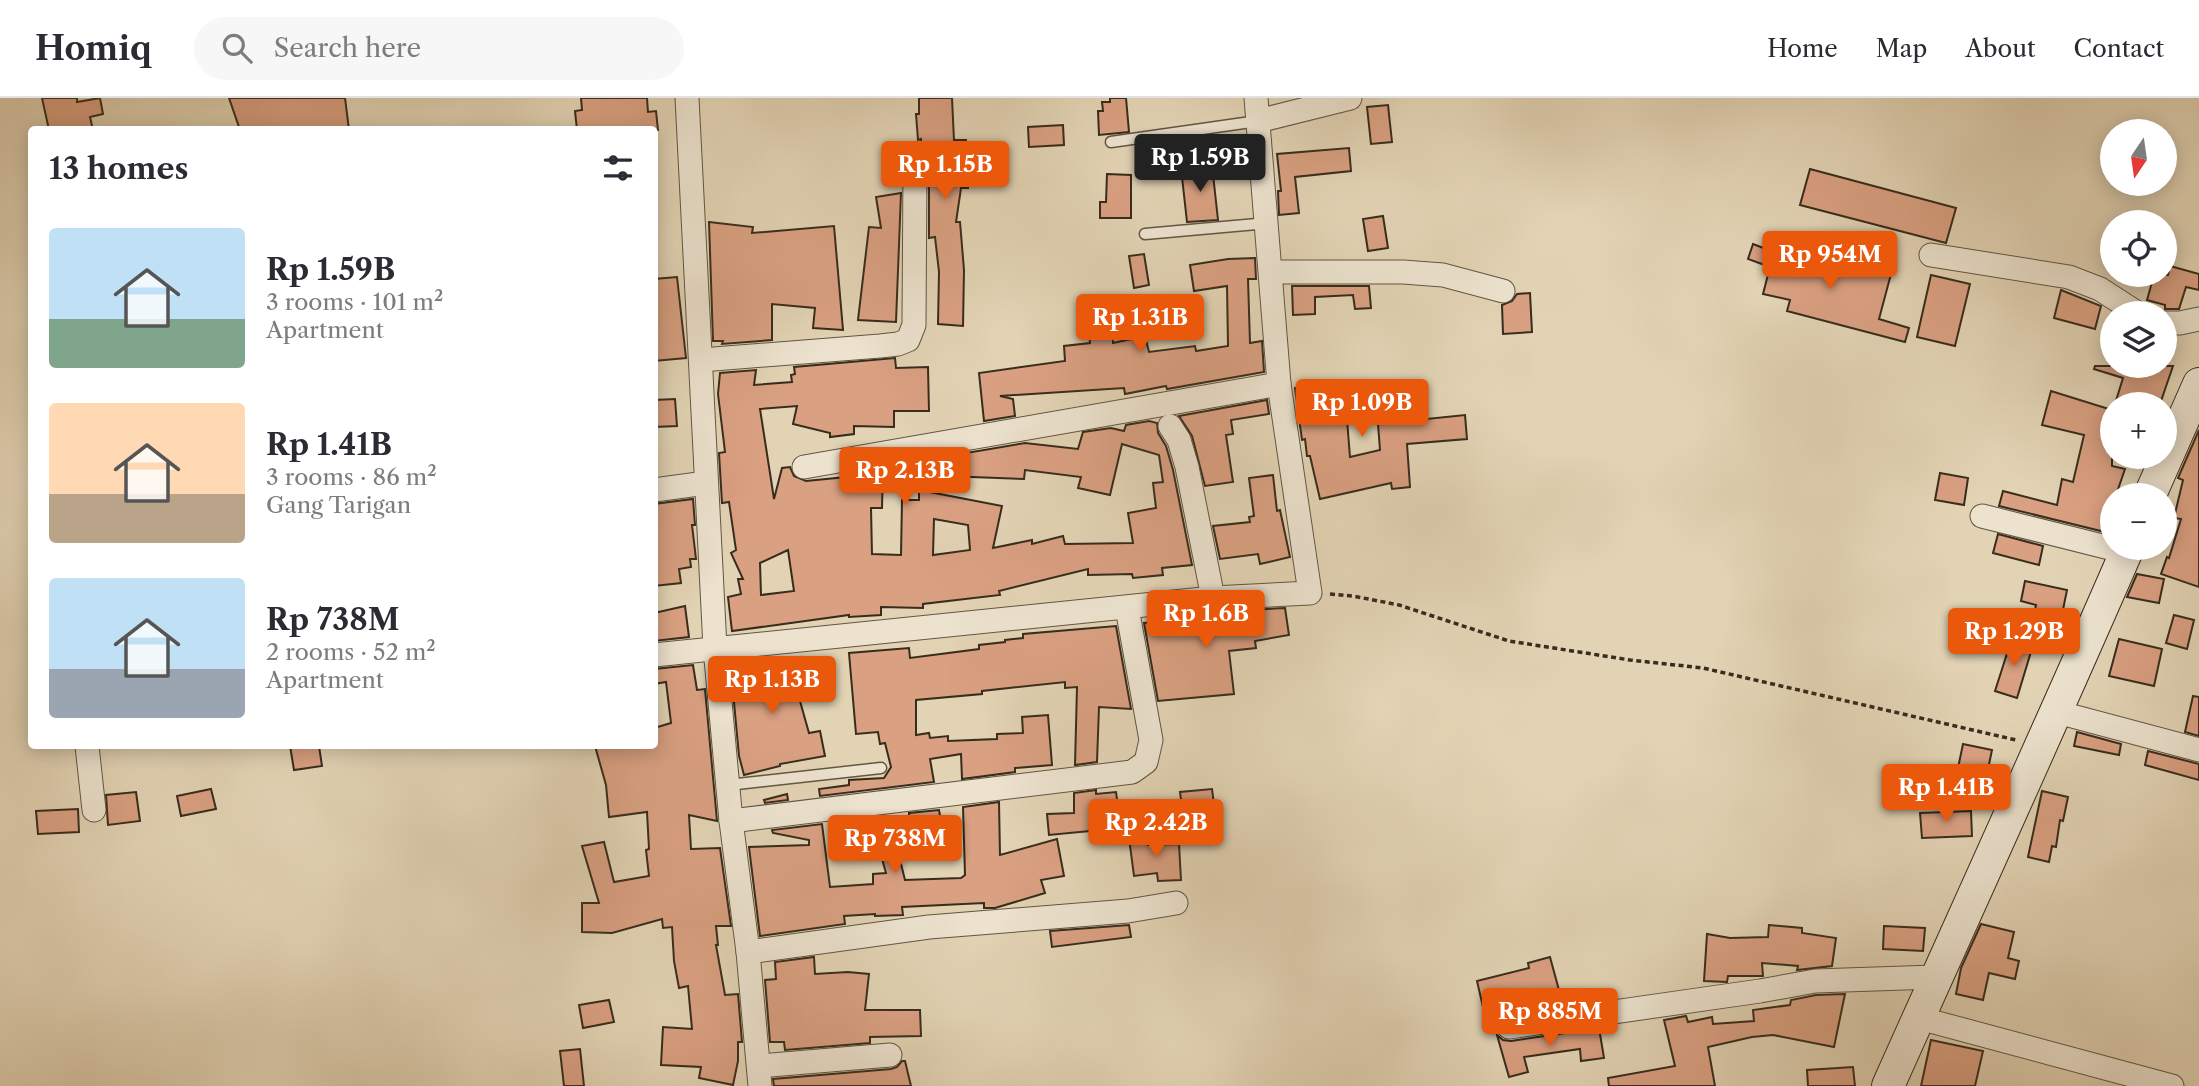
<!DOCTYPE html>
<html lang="en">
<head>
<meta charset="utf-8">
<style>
	body { margin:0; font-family:"Libre Caslon Text",serif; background:#f7f7f7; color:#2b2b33; height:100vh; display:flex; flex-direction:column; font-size:26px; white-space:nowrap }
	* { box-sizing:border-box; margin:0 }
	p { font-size:23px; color:#7c7c81 }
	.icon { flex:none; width:38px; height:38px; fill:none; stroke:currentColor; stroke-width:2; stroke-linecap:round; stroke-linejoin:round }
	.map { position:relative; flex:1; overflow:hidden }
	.drawer { position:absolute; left:28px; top:28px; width:630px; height:623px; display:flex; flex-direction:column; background:#fff; border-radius:7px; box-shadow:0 4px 18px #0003 }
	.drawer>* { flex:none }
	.needle { width:46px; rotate:193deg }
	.controls { position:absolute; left:2100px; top:21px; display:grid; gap:14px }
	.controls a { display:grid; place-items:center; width:77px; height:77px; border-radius:50%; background:#fff; box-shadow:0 4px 18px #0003; font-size:35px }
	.price { position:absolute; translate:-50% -60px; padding:0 16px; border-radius:7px; background:#ea580c; color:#fff; font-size:23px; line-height:46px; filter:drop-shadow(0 2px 4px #0008) }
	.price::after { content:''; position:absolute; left:50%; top:42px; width:21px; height:16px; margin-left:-10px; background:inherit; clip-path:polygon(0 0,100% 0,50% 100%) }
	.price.on { background:#222; color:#fff }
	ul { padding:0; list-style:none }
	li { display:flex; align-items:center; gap:21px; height:175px; padding:0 21px }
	li span { display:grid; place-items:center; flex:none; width:196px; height:140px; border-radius:7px; color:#555 }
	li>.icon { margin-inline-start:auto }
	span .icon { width:84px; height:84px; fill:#fffc; stroke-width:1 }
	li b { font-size:30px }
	h2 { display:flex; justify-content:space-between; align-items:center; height:84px; padding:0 21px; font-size:30px }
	header { display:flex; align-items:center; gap:42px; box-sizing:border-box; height:98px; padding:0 35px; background:#fff; border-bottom:2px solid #e1e1e2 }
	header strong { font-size:33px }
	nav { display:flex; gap:38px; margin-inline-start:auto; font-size:24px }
	.search { width:490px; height:63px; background:#f7f7f7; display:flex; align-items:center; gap:18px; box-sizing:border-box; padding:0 24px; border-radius:38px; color:#7c7c81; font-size:26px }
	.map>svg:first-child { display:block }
	.building { fill:#d9a081; stroke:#382c1d; stroke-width:2; fill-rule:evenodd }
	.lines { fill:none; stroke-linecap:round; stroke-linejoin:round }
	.service-casing { stroke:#625643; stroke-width:13 }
	.minor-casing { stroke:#625643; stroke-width:25 }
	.secondary-casing { stroke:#382c1d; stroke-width:34 }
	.path { stroke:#382c1d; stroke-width:3.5; stroke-dasharray:5 3.5; stroke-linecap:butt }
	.service { stroke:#ece2ce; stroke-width:10 }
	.minor { stroke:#ece2ce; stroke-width:23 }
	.secondary { stroke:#ece2ce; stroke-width:32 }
</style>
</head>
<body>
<header>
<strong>Homiq</strong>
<div class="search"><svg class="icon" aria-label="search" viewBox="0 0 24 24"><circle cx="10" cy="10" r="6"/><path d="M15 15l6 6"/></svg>Search here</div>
<nav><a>Home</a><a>Map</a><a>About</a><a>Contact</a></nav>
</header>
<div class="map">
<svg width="2199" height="988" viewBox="0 0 2199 988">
	<rect width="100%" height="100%" fill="#e2d3b4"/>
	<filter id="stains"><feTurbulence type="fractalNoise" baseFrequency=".00286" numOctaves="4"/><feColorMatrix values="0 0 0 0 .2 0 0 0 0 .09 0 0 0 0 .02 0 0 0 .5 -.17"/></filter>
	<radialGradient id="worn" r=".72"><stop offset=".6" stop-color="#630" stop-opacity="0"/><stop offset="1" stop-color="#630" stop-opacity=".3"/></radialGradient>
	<g class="building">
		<polygon points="42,0 77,0 77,4 100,0 103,16 90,19 93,32 49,32"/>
		<polygon points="229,0 345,0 349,32 240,32"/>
		<polygon points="581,0 647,0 648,14 656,13 658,32 577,32 575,13 582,12"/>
		<polygon points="919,0 952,0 954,42 966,42 968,90 961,90 956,124 960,124 964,172 963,228 938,226 939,174 935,139 929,140 929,68 927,61 921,56 921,41 918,42 916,16 919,16"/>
		<polygon points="1110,0 1126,0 1129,34 1099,37 1098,13 1103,13 1102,4 1110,4"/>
		<polygon points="1388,7 1392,44 1371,46 1367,9"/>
		<polygon points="1063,27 1064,47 1029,49 1028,29"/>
		<polygon points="1349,50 1351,73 1295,79 1299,115 1279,117 1278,93 1281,93 1277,56"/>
		<polygon points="1212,67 1218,122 1187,124 1181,70"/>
		<polygon points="1810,71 1956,110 1946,145 1800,107"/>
		<polygon points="1107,76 1131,77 1131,120 1100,120 1100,104 1106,104"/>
		<polygon points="901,95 896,224 858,222 869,129 881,130 876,99"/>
		<polygon points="1383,118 1388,150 1368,153 1363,121"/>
		<polygon points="709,124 753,129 752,135 834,128 843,232 813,230 815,210 772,206 772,242 722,246 723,243 713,243"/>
		<polygon points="1753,146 1800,164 1803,152 1891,176 1879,221 1909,230 1905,244 1787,213 1790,202 1763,196 1770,169 1748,161"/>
		<polygon points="1144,156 1149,187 1134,190 1129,158"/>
		<polygon points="1255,160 1256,181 1248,181 1250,245 1262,243 1264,274 1167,291 1166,288 1125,296 1124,290 1000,298 1013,301 1015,318 984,323 979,275 1065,263 1064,248 1090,245 1089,236 1113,235 1113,245 1145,238 1149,254 1195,248 1196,253 1228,248 1227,188 1194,193 1190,167 1228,161"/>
		<polygon points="2170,168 2199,176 2199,192 2186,189 2179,211 2165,211 2165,207 2147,202 2154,177 2168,177"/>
		<polygon points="1931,177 1970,186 1955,248 1917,239"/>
		<polygon points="677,179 686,260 654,263 654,181"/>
		<polygon points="1292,188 1369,188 1371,210 1355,211 1353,197 1315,199 1315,216 1293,217"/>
		<polygon points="2061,192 2101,208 2095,231 2054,220"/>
		<polygon points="1530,195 1532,234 1503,236 1502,207 1512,203 1517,196"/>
		<path d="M895,260L896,270L928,269L929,313H894V329L854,328V336L830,339V335L793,326L797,308L760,311L774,401L782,370L790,369L794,378L806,383L846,379V376L883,369L882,410H871L872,456L901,457L902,402H919V392L1002,408L993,450L1032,442V446L1063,438L1065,446L1133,445L1128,415L1156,410L1153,385L1163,384L1159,357L1122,346L1110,397L1078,390L1081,379L1025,372L1024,381L919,377V363L1025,345L1078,351L1083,334L1111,330L1124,333L1126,327L1149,323L1157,325L1158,335L1166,348L1173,372L1192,467L1162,470L1163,477L1133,480L1132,476L1088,477V471L999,493L1000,497L923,506V510L881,509V517L849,519V517L732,533L728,499L741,496L738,481H743L731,455L736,452L729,404L722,405L719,355L725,354L718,296L720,275L756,272L754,287L792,284L791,277L795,276L794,269ZM934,421L968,427L970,452L933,457ZM788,452L794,493L761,497L760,465Z"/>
		<polygon points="2095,268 2173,268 2160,306 2115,306 2123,280 2094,271"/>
		<polygon points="1335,285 1335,287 1379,285 1380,308 1346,309 1350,359 1380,352 1378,326 1465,317 1467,341 1407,346 1410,389 1392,391 1391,385 1320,401 1310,358 1307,358 1305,341 1302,342 1295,290"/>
		<polygon points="2051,293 2112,312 2112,368 2125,371 2116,397 2112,397 2112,422 2109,435 1999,408 2003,393 2057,407 2062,381 2073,384 2084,337 2042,327"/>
		<polygon points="675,301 677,328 654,329 654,302"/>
		<polygon points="1267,302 1269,316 1231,322 1233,336 1226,337 1233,384 1205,388 1192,338 1179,318"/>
		<polygon points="2199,332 2199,489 2161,476 2167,459 2169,460 2181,421 2174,420 2183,382 2178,380"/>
		<polygon points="1940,375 1968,380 1964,407 1935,402"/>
		<polygon points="1273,377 1277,413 1280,412 1290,459 1260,466 1258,456 1220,461 1213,428 1250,424 1249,419 1254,418 1249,380"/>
		<polygon points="693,401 695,427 692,427 696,461 690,461 691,469 679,471 681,485 654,488 654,406"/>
		<polygon points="1998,436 2043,448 2039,467 1993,455"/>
		<polygon points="2137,476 2164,481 2159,505 2127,499"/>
		<polygon points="2025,483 2067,492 2056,546 2029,540 2036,507 2021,503"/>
		<polygon points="685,508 689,539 654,543 654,515"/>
		<polygon points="1285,510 1289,537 1255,543 1256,550 1229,553 1234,596 1158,603 1144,525 1215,519 1215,515 1232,513"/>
		<polygon points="2174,517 2194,522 2187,551 2166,545"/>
		<polygon points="1116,528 1131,611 1099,609 1097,664 1075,667 1077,589 1065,590 1065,584 982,593 982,596 916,602 916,637 929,635 930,640 948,638 948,643 997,641 997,636 1023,635 1022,619 1048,617 1052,667 1015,670 1015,674 962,681 961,656 930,661 934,684 820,698 819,691 849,687 849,682 884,680 891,669 885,645 880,646 878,634 856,636 849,555 909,550 910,560 979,551 979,547 1005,544 1005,542 1023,540 1023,536"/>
		<polygon points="2012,540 2033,547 2017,600 1995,593"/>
		<polygon points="2119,541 2162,551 2154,588 2109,578"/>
		<polygon points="801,559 808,594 798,596 809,635 820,633 825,658 780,666 780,668 744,677 739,658 731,572"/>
		<polygon points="693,567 697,592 705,591 717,723 689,717 691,751 720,750 731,828 716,828 718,847 716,847 725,897 738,896 742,944 738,944 738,963 733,987 699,980 701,969 661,967 663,929 692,931 688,888 679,890 674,863 672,829 663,830 662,821 612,835 582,834 582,805 599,805 582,748 604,744 614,784 649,778 646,752 649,751 647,714 609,719 606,687 595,648 654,648 654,630 671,625 666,584 654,586 654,571"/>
		<polygon points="2193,598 2199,599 2199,638 2185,634"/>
		<polygon points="2077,634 2121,646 2119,657 2074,648"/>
		<polygon points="1963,646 1992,652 1987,676 1958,670"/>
		<polygon points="290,648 319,648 322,668 294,672"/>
		<polygon points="2148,653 2199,666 2199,682 2145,667"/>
		<polygon points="211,691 216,711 181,718 177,698"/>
		<polygon points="1212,691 1217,730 1185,734 1180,694"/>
		<polygon points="1096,692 1096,696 1116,694 1121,730 1049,737 1047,716 1074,715 1074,695"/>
		<polygon points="2042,693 2068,699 2063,723 2060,722 2056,749 2052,748 2049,764 2028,759"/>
		<polygon points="136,694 140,723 108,727 106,697"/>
		<polygon points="787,696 788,702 765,705 764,702"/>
		<polygon points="999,704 1000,757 1057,741 1064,778 1041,782 1045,795 995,810 984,810 984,805 902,809 903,817 875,818 875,816 844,818 845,826 760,838 749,749 809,747 809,742 773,735 772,732 822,726 830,789 873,786 873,776 886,775 879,750 868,750 867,744 909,734 909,715 939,712 945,745 934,749 897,750 905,782 961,780 965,777 963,709"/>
		<polygon points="78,711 79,734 38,736 36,713"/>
		<polygon points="1971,713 1972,738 1922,740 1920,715"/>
		<polygon points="1147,738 1148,747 1179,746 1181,782 1158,783 1157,775 1134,778 1129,740"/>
		<polygon points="1981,826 2014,834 2008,860 2019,863 2015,881 1989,875 1983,902 1956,896 1961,870"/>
		<polygon points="1129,827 1131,839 1052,849 1050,833"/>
		<polygon points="1769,827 1802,830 1802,835 1836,840 1832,868 1797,872 1798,868 1762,865 1763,878 1728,878 1727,884 1704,883 1707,836 1730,840 1768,839"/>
		<polygon points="1884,828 1925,830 1923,853 1883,851"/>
		<polygon points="814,859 815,876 848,874 869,876 865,912 920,912 921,938 870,939 870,945 785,952 784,944 770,944 765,882 776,881 775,864"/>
		<polygon points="1550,859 1563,907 1506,915 1500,918 1495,929 1492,917 1485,918 1477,883 1529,870 1528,865"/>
		<polygon points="1845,896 1834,949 1773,937 1752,939 1708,949 1715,988 1609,988 1608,980 1675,968 1664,922 1686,918 1688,924 1712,919 1713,926 1754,923 1753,912 1790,907 1791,902 1816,897"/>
		<polygon points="609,902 614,924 583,930 579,907"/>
		<polygon points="1599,930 1604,960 1581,963 1580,951 1524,959 1528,974 1509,979 1497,937 1503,942 1511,943"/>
		<polygon points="1931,942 1983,953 1975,988 1921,988"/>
		<polygon points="580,951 584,988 564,988 560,953"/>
		<polygon points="902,963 905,963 911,988 774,988 773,981 891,971 897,969"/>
		<polygon points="1853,969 1855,988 1808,988 1807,972"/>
	</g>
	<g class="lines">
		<defs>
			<g id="service">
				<polyline points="1111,44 1258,23"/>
				<polyline points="1145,136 1268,125"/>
				<polyline points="728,687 881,670"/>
			</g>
			<g id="minor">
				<polyline points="687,0 715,550 731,723 748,854 760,988"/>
				<polyline points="1258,23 1350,0"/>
				<polyline points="1931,157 2069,179 2100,191 2137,215"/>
				<polyline points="1271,174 1403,174 1443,177 1503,193"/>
				<polyline points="2165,225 2180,225 2199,221"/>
				<polyline points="701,262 880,248 898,246 908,242 914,227 915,68"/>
				<polyline points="1170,328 1179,342 1187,369 1213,500"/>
				<polyline points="804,369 1279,286"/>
				<polyline points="654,392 706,385"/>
				<polyline points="1982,418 2126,454"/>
				<polyline points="654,557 1213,500 1310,495 1279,286 1256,0"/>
				<polyline points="2057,614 2199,652"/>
				<polyline points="87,648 94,712"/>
				<polyline points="731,723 1132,674 1146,664 1151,642 1127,510"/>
				<polyline points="748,854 929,829 1128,813 1176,805"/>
				<polyline points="1919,920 2172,988"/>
				<polyline points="1509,929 1760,893 1815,883 1935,879"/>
				<polyline points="759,968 890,957"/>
			</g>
			<g id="secondary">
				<polyline points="2150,397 2199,286"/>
				<path d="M1888,988C1968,809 2050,630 2128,450"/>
			</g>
		</defs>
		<use href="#service" class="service-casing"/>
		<use href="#minor" class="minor-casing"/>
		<use href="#secondary" class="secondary-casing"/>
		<polyline class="path" points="1330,496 1353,498 1399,507 1509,543 1630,562 1703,570 2016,642"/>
		<use href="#service" class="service"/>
		<use href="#minor" class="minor"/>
		<use href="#secondary" class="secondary"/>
	</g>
	<rect width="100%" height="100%" filter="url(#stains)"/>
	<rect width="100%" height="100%" fill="url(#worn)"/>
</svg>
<div class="controls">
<a><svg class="needle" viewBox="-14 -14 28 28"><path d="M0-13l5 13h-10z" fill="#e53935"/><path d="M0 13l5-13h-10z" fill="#7c7c81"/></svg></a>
<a><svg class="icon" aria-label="locate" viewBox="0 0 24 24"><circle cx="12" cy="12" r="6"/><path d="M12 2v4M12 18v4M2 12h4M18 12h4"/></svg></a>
<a><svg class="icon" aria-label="layers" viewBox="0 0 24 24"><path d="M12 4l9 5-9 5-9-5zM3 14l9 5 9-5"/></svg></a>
<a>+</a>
<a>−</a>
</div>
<b class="price on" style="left:1200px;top:96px">Rp 1.59B</b>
<b class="price" style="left:945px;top:103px">Rp 1.15B</b>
<b class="price" style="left:1830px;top:193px">Rp 954M</b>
<b class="price" style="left:1140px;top:256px">Rp 1.31B</b>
<b class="price" style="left:1362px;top:341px">Rp 1.09B</b>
<b class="price" style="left:905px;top:409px">Rp 2.13B</b>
<b class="price" style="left:1206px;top:552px">Rp 1.6B</b>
<b class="price" style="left:2014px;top:570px">Rp 1.29B</b>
<b class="price" style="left:772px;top:618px">Rp 1.13B</b>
<b class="price" style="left:1946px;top:726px">Rp 1.41B</b>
<b class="price" style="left:1156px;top:761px">Rp 2.42B</b>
<b class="price" style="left:895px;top:777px">Rp 738M</b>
<b class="price" style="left:1550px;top:950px">Rp 885M</b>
<section class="drawer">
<h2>13 homes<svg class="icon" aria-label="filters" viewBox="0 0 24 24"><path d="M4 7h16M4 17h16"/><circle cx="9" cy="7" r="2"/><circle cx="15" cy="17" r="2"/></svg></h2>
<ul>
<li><span style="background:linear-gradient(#bfe0f5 65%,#7fa58c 0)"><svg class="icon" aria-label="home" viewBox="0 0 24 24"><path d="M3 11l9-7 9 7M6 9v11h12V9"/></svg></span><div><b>Rp 1.59B</b><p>3 rooms · 101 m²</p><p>Apartment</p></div></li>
<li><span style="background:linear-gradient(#ffd9b3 65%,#b9a48a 0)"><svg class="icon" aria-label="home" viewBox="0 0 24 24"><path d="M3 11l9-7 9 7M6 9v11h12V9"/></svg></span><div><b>Rp 1.41B</b><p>3 rooms · 86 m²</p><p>Gang Tarigan</p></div></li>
<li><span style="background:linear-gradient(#bfe0f5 65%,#9aa5b1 0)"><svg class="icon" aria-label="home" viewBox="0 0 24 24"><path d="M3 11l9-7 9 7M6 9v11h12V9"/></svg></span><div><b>Rp 738M</b><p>2 rooms · 52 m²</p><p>Apartment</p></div></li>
</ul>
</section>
</div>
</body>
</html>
